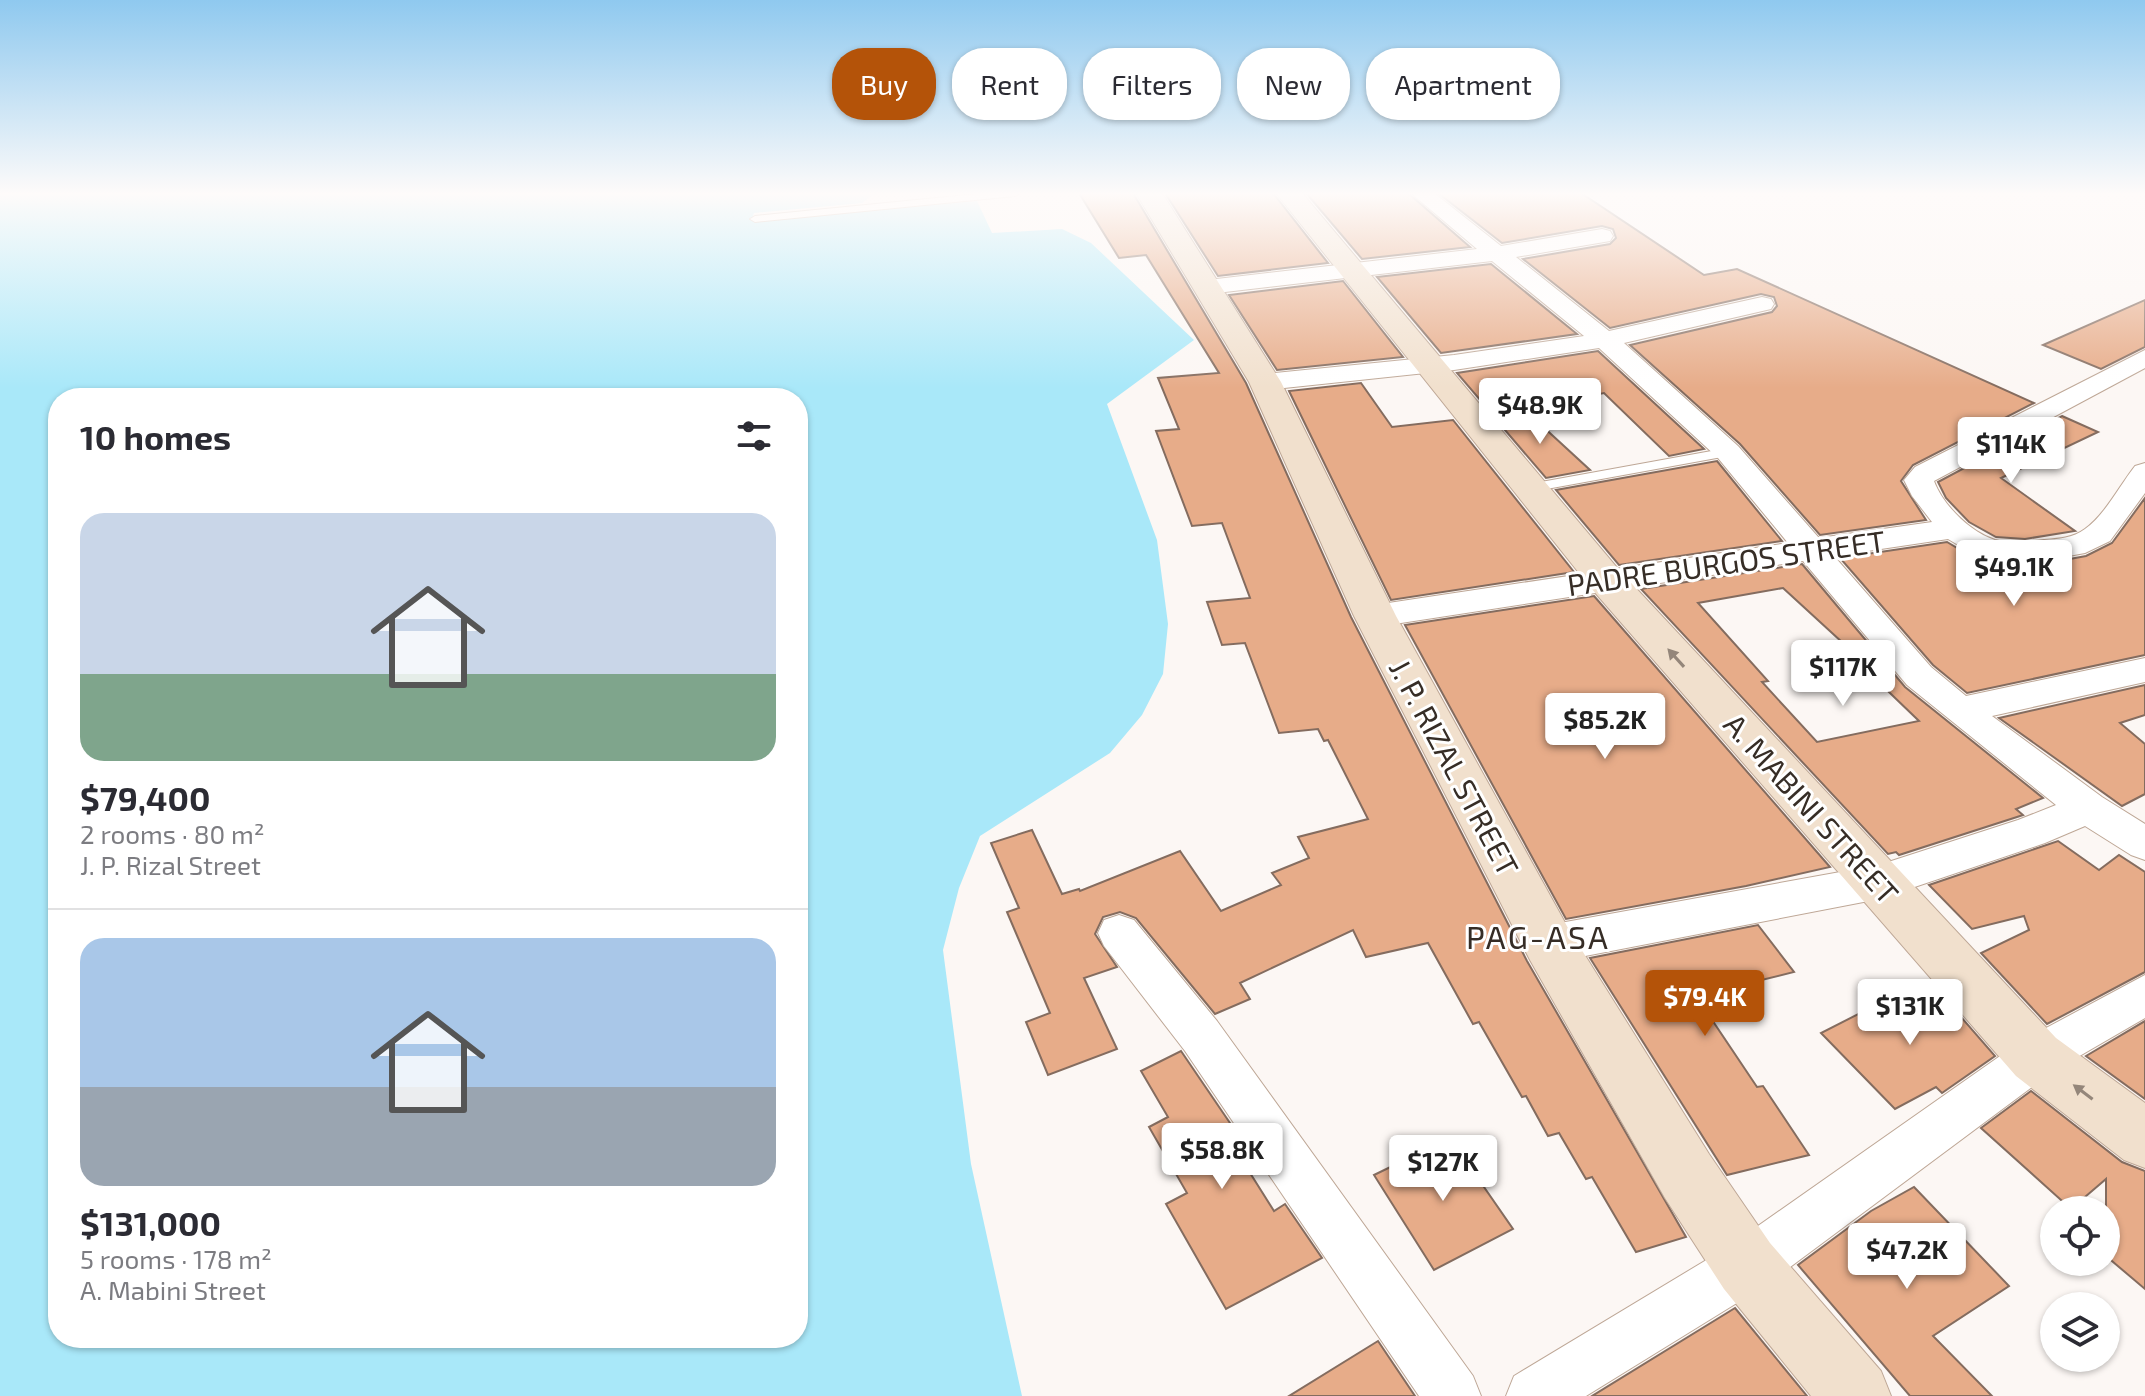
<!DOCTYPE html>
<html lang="en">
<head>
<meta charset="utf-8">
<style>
	body { margin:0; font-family:"Exo 2",sans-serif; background:#f2f2f3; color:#2b2b33; height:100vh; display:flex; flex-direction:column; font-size:30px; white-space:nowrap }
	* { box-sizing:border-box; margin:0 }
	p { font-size:26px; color:#7c7c81 }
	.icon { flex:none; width:44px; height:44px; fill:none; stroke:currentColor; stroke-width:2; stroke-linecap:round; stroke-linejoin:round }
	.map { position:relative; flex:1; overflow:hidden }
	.panel { position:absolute; left:48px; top:388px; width:760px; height:960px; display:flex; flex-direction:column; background:#fff; border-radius:32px; box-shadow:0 2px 6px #0004 }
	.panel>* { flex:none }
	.guide { position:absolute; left:832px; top:48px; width:760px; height:72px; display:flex; gap:16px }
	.buttons { position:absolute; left:2040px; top:1196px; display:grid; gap:16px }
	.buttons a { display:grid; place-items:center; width:80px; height:80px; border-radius:50%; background:#fff; box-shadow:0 2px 6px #0004; font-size:40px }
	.price { position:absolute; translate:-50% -68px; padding:0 18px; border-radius:8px; background:#fff; color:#222; font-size:26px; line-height:52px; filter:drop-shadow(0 2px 4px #0008) }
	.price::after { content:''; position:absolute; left:50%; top:48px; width:24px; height:18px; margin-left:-12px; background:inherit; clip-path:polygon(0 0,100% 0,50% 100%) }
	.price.current { background:#b45309; color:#fff }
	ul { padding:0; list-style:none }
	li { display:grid; align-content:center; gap:16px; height:424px; padding:0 32px }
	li+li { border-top:2px solid #e1e1e2 }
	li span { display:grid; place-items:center; height:248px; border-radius:24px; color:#555 }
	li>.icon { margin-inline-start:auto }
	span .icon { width:144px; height:144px; fill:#fffc; stroke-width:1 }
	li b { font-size:34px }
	h2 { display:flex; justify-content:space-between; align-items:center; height:96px; padding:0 32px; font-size:34px }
	.tag { padding:0 28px; border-radius:32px; background:#fff; box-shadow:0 2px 6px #0004; font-size:28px; line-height:72px }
	.tag.current { background:#b45309; color:#fff }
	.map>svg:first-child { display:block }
	.water { fill:#a9e8f9; fill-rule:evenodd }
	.building { fill:#e7ac89; stroke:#846c5f; stroke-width:2; fill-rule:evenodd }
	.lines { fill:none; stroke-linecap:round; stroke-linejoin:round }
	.lane-casing { stroke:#bea796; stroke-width:2 }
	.street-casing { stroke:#bea796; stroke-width:2 }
	.secondary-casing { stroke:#bea796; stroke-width:2 }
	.lane { fill:#fff; fill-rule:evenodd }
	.street { fill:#fff; fill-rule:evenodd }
	.secondary { fill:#f1e0cd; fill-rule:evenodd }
	.oneway { fill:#94867a }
	.labels { text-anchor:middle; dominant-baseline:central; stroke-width:6; stroke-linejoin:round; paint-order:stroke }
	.street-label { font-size:30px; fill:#362d26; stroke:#fff }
	.neighbourhood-label { font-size:32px; letter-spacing:2px; fill:#362d26; stroke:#fff }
</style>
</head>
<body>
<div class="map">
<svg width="2145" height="1396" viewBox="0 0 2145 1396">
	<rect width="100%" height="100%" fill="#fcf7f4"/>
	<path class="water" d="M0,193H916L873,195L862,203L754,213L751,221L977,201L992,233L1062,229L1091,243L1194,340L1107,404L1157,540L1168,624L1163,674L1142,715L1110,753L980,836L959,888L943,950L971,1164L1022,1396H0ZM58,398H798V1338H58Z"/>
	<g class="building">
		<polygon points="1079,193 1133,193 1246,383 1351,617 1527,961 1686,1237 1636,1252 1592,1177 1586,1179 1559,1133 1548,1136 1526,1096 1522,1097 1479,1022 1473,1024 1428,943 1366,957 1353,930 1240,983 1250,999 1215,1014 1136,918 1120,912 1103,917 1095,934 1117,967 1084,978 1117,1049 1048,1075 1026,1022 1050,1013 1007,912 1019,908 991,843 1032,830 1062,894 1079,889 1080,891 1180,851 1221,911 1281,885 1272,873 1309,858 1298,837 1368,819 1328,740 1324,741 1318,729 1279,733 1245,643 1222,645 1207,602 1250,598 1222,523 1192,526 1156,431 1179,429 1158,378 1219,373 1146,255 1119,258"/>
		<polygon points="1165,193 1273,193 1328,263 1218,276"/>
		<polygon points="1306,193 1408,193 1470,247 1362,259"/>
		<polygon points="1438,193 1581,193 1704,275 1737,269 2034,403 1913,465 1901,481 1926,520 1820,535 1740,444 1630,345 1772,312 1777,306 1774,297 1761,294 1610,328 1523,259 1610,244 1616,238 1613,229 1602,226 1502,243"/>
		<polygon points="1491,264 1577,334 1441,353 1377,277"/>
		<polygon points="1343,281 1403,357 1277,370 1229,295"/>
		<polygon points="2145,300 2145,347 2101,369 2043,345"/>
		<polygon points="1598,351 1704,449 1669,456 1604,393 1493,415 1457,373"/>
		<polygon points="1361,383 1392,427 1453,420 1574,572 1391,600 1289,391"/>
		<polygon points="1527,412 1590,470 1546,478 1493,416"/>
		<polygon points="2062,416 2098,432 2001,478 2075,531 2025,539 1996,537 1969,522 1946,498 1938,482"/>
		<polygon points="1717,461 1782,541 1619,565 1556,490"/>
		<polygon points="2145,498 2145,655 1967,693 1933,665 1840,558 1947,542 1974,558 1999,564 2048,563 2086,556 2112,543"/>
		<path d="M1802,564L1905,687L2043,798L2016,809L2023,815L2017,817L1899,855L1896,852L1888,854L1641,589ZM1783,588L1868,666L1863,667L1919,721L1817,742L1762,682L1768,681L1698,603Z"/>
		<polygon points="1594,596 1830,867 1746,886 1566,919 1405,625"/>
		<polygon points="2145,685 2145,715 2120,723 2145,744 2145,794 2122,806 1999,718"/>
		<polygon points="2058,841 2099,870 2119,855 2145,872 2145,972 2047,1024 1981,953 2029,930 2024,916 1972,929 1929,885"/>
		<polygon points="1758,925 1794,972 1696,996 1757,1087 1763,1086 1809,1155 1727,1175 1590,958"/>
		<polygon points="1934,986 1995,1056 1942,1093 1936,1087 1895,1109 1821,1033 1884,1001 1890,1007"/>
		<polygon points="2145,1021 2145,1099 2086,1056"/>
		<polygon points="1181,1051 1249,1151 1240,1157 1274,1211 1285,1204 1322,1258 1226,1309 1166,1204 1187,1193 1149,1127 1168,1117 1141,1071"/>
		<polygon points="2031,1091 2122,1162 2145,1171 2145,1289 2106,1256 2106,1179 2071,1209 1981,1128"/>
		<polygon points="1450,1138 1513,1229 1434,1270 1374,1175"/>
		<polygon points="1914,1187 2009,1286 1933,1336 1992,1396 1910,1396 1798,1265 1871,1211"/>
		<polygon points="1735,1308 1807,1396 1592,1396"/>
		<polygon points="1378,1341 1415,1396 1289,1396"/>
	</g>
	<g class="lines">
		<defs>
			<g id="lane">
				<polygon points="987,193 1020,193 1015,196 755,222 750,219 755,216"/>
				<polygon points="1728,448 1735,452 1733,455 1530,492 1523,488 1530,484"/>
			</g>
			<g id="street">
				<path d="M1411,193H1434L1501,246L1602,229L1610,231L1613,236L1610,241L1516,257L1609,331L1762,297L1771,299L1774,304L1771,309L1624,343L1738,446L1819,538L1932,522L1912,496L1904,480L1915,467L2145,350V368L1934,481C1943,505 1970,532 1995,540C2010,544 2028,542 2044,540C2058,539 2073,538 2085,529C2105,515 2120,485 2135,466L2145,463V493L2110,541L2085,553L2047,560L1999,561L1975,555L1948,539L1834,556L1931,667L1966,696L2145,658V682L1992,716L2102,797L2145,824V860L2131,855L2085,826L2045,843L1879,899L1549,963L1534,957L1527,944L1534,931L1549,925L1879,865L2018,820L2056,805L1907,685L1803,561L1375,627L1363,624L1358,616L1363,608L1375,605L1788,543L1718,458L1599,348L1454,370L1265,390L1256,388L1252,382L1256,376L1265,374L1454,355L1584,336L1492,261L1208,294L1200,292L1196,287L1200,282L1208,280L1477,249Z"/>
				<polygon points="1119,915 1134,920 1217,1021 1473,1376 1481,1396 1419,1396 1185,1051 1104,946 1098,933 1104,920"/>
				<polygon points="2145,975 2145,1018 2052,1072 1766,1285 1586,1396 1506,1396 1514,1376 1728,1247 2020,1042"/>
			</g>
			<g id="secondary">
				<polygon points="1136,193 1162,193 1281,382 1396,616 1568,928 1709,1154 1770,1243 1881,1371 1891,1396 1811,1396 1724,1289 1665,1198 1530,960 1354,616 1249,382"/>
				<polygon points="1276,193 1302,193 1619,570 2056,1038 2145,1103 2145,1168 2124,1160 2016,1076 1591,588"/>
			</g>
		</defs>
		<use href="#lane" class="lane-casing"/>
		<use href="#street" class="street-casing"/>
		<use href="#secondary" class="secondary-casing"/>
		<use href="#lane" class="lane"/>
		<use href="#street" class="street"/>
		<use href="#secondary" class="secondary"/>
	</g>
	<defs><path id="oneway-solid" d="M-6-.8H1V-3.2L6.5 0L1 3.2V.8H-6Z" transform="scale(2)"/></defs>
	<g class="oneway">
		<use href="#oneway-solid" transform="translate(1676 658) rotate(-132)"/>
		<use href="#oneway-solid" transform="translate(2083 1092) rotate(-143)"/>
	</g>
	<linearGradient id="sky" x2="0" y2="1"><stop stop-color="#8fc9ef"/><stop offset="0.5" stop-color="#fefbfa"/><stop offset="1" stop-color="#fefbfa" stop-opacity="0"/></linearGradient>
	<rect width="2145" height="388" fill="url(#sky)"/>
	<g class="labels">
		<g class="street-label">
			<text transform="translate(1726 562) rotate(-8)">PADRE BURGOS STREET</text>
			<text transform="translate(1455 767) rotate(62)">J. P. RIZAL STREET</text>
			<text transform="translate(1812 808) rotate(48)">A. MABINI STREET</text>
		</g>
		<g class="neighbourhood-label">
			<text x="1538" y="936">PAG-ASA</text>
		</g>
	</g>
</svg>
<div class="buttons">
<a><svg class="icon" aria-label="locate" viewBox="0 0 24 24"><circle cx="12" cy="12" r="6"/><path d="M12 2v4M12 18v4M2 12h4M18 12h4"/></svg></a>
<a><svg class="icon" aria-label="layers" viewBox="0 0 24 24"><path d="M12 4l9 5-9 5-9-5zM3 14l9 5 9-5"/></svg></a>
</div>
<b class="price" style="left:1540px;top:446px">$48.9K</b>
<b class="price" style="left:2011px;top:485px">$114K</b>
<b class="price" style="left:2014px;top:608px">$49.1K</b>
<b class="price" style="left:1843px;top:708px">$117K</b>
<b class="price" style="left:1605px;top:761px">$85.2K</b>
<b class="price current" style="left:1705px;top:1038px">$79.4K</b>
<b class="price" style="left:1910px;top:1047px">$131K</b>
<b class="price" style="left:1222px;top:1191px">$58.8K</b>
<b class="price" style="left:1443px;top:1203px">$127K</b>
<b class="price" style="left:1907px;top:1291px">$47.2K</b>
<div class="guide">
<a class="tag current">Buy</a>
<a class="tag">Rent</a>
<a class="tag">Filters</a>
<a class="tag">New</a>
<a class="tag">Apartment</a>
</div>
<section class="panel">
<h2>10 homes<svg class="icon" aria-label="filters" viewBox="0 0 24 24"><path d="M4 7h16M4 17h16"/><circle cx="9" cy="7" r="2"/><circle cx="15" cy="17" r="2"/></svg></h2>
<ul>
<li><span style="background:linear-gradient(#c9d6e8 65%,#7fa58c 0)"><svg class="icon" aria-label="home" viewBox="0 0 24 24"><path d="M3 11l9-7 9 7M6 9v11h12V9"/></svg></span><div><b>$79,400</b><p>2 rooms · 80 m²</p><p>J. P. Rizal Street</p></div></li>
<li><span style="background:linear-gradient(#a9c7e8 60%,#9aa5b1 0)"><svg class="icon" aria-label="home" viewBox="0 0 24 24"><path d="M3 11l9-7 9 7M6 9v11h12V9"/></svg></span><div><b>$131,000</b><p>5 rooms · 178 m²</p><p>A. Mabini Street</p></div></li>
</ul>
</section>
</div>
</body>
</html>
